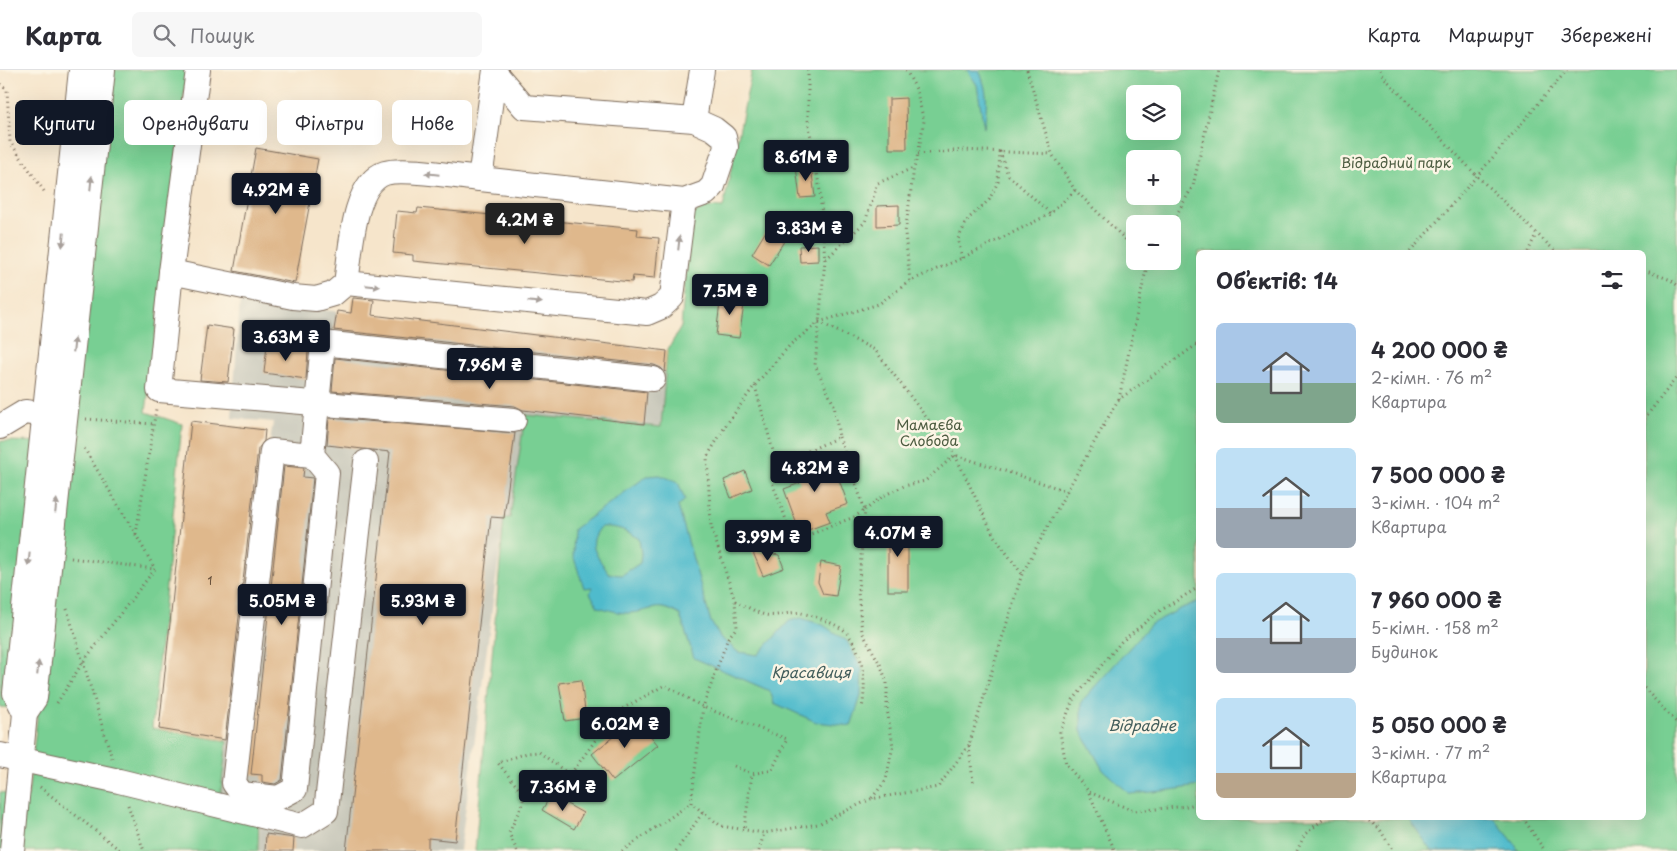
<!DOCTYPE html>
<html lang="uk">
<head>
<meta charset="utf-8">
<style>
	body { margin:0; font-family:"Playpen Sans",sans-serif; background:#f7f7f7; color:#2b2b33; height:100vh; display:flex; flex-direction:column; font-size:19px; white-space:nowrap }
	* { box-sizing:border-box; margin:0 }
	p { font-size:16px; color:#7c7c81 }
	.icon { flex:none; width:28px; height:28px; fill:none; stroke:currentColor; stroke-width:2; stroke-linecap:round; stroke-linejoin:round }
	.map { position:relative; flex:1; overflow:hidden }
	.sheet { position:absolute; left:1196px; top:180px; width:450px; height:570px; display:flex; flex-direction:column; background:#fff; border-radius:8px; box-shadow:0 5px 20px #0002 }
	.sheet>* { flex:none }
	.guide { position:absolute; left:15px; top:30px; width:475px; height:45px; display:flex; gap:10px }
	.tools { position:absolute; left:1126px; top:15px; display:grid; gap:10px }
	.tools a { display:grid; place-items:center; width:55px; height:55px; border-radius:8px; background:#fff; box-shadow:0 5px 20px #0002; font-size:25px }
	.price { position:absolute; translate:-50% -42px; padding:0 11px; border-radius:5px; background:#111827; color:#fff; font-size:16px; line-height:32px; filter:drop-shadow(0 1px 2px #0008) }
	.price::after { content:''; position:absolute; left:50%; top:30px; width:15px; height:11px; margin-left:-8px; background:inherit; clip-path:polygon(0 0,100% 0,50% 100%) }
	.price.current { background:#222; color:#fff }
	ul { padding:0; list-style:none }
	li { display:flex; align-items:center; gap:15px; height:125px; padding:0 20px }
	li span { display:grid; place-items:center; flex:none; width:140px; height:100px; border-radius:8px; color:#555 }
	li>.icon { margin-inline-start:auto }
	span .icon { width:60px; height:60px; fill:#fffc; stroke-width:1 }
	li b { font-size:21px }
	h2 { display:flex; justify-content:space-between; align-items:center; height:60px; padding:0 20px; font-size:21px }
	.pill { padding:0 18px; border-radius:8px; background:#fff; box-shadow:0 5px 20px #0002; font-size:18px; line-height:45px }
	.pill.current { background:#111827; color:#fff }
	header { display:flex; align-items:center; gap:30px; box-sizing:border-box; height:70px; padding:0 25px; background:#fff; border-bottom:1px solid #e1e1e2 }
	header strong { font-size:24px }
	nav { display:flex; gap:28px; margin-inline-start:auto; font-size:18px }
	.search { width:350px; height:45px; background:#f7f7f7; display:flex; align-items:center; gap:12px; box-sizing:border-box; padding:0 18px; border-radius:8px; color:#7c7c81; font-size:19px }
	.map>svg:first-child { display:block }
	.industrial { fill:#c5c5b8 }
	.green { fill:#78cf93; stroke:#5a7c58; fill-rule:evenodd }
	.water { fill:#50bbcc; stroke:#467275; fill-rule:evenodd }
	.building { fill:#dfb88c }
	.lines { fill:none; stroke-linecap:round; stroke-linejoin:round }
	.minor-casing { stroke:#7c6b5b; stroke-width:26 }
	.path { stroke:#7c6b5b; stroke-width:3; stroke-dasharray:1 4; stroke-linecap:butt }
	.minor { stroke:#fff; stroke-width:24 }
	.oneway { fill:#a79f9a }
	.labels { text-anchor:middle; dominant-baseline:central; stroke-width:5; stroke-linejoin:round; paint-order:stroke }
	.number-label { font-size:11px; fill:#644e3a }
	.park-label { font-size:14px; fill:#4d5c41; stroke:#fcf5e5 }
	.water-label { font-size:15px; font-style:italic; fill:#425d5b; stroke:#fcf5e5 }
</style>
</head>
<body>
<header>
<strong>Карта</strong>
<div class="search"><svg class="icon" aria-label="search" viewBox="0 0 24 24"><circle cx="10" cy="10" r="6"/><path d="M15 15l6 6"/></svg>Пошук</div>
<nav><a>Карта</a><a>Маршрут</a><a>Збережені</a></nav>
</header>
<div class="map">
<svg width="1677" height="781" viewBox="0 0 1677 781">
	<rect width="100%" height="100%" fill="#fcf5e5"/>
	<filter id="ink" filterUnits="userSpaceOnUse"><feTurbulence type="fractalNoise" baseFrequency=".02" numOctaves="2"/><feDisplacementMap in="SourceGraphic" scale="10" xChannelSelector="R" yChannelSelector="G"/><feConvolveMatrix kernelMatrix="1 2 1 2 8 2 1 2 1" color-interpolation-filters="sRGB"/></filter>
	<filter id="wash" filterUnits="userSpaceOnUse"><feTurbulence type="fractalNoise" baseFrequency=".0096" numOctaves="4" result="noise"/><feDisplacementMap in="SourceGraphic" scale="20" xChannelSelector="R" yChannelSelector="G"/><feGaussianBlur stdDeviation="1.12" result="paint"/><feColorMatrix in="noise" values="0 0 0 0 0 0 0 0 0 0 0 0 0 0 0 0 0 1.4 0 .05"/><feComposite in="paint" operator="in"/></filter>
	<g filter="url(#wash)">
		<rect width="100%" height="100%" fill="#f6e5cb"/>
		<polygon class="industrial" points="240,230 667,281 661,357 525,345 510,449 504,449 460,781 259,781 260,739 220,728 273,352 232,348"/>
		<g class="green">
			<polygon points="113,0 187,0 146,342 182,354 152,658 227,671 220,728 259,739 258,781 0,781 0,722 28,727 38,640 0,637 0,371 69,372"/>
			<path d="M752,0H1677V781H475L504,448H510L525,345L661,357L667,281L681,257L691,145L708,137L723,138ZM1135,24H1172V61H1135ZM1135,89H1172V126H1135ZM1135,154H1172V191H1135ZM1199,182H1644V748H1199Z"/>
		</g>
		<g class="water">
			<path d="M967,0H979C989,24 987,34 984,58L977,15Z"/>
			<path d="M660,405L678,412L685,430L678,436L711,552L720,567L738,582L758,585L789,551L801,548L823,555L847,571L862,599L861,626L851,656L816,652L774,633L770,621L694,588L680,545C656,531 654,541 630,543C620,544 607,539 598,537L590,523L593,517L584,518L573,485L574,459L647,406ZM601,457C617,456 626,460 639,469L641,484L640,493L622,505L609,504C598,486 585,476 601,457Z"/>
			<polygon points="1199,531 1199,716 1163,721 1130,724 1103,700 1081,661 1081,632 1151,554 1182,538"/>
			<polygon points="1408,748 1494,748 1515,774 1518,781 1432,781"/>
		</g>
		<g id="blocks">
			<g class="building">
				<polygon points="906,28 907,79 889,79 889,29"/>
				<polygon points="256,78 318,89 295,213 234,201"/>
				<polygon points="811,96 815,127 800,128 796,97"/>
				<polygon points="899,135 899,155 877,156 877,136"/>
				<polygon points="418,138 638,159 637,166 659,168 655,208 633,206 632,212 413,191 413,185 393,183 397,141 417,143"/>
				<polygon points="777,143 795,154 769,195 752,184"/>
				<polygon points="818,175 818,191 800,192 799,176"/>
				<polygon points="721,225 745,228 739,268 716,265"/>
				<polygon points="353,228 374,230 372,245 667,281 665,302 661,298 654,295 334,260 337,241 351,243"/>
				<polygon points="207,255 234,259 228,312 200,310"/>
				<polygon points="267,275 308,281 306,309 264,303"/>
				<polygon points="335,288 647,322 644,354 523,340 515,336 332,321"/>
				<polygon points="329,348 515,363 504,448 491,447 455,771 428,768 428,781 346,781 390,382 327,375"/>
				<polygon points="191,351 265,360 264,371 258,379 225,670 159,659"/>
				<polygon points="829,383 848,434 826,442 830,452 800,463 784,419 800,413 794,396"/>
				<polygon points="284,396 304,398 303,407 313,408 282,710 275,714 262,712 262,705 251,704"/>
				<polygon points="745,401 752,419 731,428 724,410"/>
				<rect x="888" y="455" width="20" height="66"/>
				<polygon points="752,480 779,485 784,498 763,506"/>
				<polygon points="821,492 841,496 836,526 823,524 818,512"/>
				<polygon points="581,610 586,648 565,651 559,613"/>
				<polygon points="636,648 658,675 613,711 592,684"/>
				<polygon points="551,725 583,743 574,759 542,740"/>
				<polygon points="266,764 294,768 293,781 265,781"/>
			</g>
		</g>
	</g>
	<g filter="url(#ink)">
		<use href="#blocks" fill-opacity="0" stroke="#7c6b5b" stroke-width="1"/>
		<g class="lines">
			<defs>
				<g id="minor">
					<polyline points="198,0 171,202 159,320 514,350"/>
					<polyline points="495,0 480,109 684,131 706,123 713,116 726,77 724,67 714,59 694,50 524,37 495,3"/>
					<polyline points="694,50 702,0"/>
					<path d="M480,109C459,107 403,97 385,103C352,114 351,183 346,213L647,243L661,237L672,227L684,131"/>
					<polyline points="171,202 293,227 316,229 333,224 346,213"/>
					<polyline points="0,357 25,342 59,346"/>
					<polyline points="312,385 272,381 234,713 242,724 278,728 295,719 327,403 312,385 323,273 653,309"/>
					<polyline points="25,643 15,623 81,0"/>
					<polyline points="0,685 119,711 302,756 326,741 366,392"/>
					<polyline points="12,781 25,643 35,628 103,0"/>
				</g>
			</defs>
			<use href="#minor" class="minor-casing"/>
			<g class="path">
				<polyline points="808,0 808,50 820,121 825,190 815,295 834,335 839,367"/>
				<polyline points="906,0 916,19 924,51 918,84 914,98 905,163 910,211"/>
				<polyline points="1027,0 1052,84 1075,120 1128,172 1135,180"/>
				<polyline points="1380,0 1383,6 1477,106 1556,182"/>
				<polyline points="0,14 7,20 10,72 46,124"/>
				<polyline points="918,84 963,80 1052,84"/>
				<polyline points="1171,154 1193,116 1219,0"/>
				<polyline points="1410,182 1477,106 1567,0"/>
				<polyline points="1528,182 1536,164"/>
				<polyline points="962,188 958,169 968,149 989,130 998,112 1000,82 1008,105 1050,143"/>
				<polyline points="826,189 865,152 878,113 913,98"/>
				<polyline points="1144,191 1147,195"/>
				<polyline points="1644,200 1671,210 1677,215"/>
				<polyline points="819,252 875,280 955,385 994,466 1022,504"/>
				<polyline points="755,316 777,395"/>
				<polyline points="1119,329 1147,195 1149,191"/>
				<polyline points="86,349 154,354"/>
				<polyline points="1644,349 1677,307"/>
				<polygon points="839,367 865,440 854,447 794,471 772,412 777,395"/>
				<polyline points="136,464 156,339"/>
				<polyline points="71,488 154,499"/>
				<polyline points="1199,517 1158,542 1121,572 1073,630 1060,662 1066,694 1089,722 1134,741 1188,736 1199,733"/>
				<path d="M735,531C745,535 756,543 766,545C777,547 790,541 801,543C812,545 838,554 846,562C864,583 867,613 862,638"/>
				<polyline points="67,539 112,688"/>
				<polyline points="1644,618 1677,653"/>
				<polyline points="57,633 83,592 155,499 136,465 84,378"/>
				<polyline points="969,675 938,717 871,729 818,754 764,763 721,756 691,733 703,637 728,568 737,557 735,531 711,456 707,387 726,355 755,315 791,274 819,252 879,234 910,211 962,188 1050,144 1075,120"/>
				<polyline points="734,696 752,704"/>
				<polyline points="973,712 969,675 1022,504 1067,421 1118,330 1199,273"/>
				<polyline points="40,717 121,781"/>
				<polyline points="1089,723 1115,781"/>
				<polyline points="872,728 886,710 893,676 887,639 887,613 881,596 862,562 858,522 865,440 883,426 904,416 925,411 955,385 1067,421"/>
				<polyline points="128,735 144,781"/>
				<polyline points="1365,748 1379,758 1393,781"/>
				<polyline points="1523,748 1545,781"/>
				<polyline points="517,781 509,763 522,734 524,725 498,693 527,683 539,682 570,705 597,668 606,648 665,615 703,637 787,669 772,700 752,704 744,760"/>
				<polyline points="622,781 691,733"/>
				<polyline points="676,781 703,742"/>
				<polyline points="759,781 764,763"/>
				<polyline points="1297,781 1305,764 1325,748"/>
			</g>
			<use href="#minor" class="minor"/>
		</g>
		<defs><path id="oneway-solid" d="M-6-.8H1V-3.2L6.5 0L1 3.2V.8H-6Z" transform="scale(1.25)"/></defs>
		<g class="oneway">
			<use href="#oneway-solid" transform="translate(432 104) rotate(-174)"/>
			<use href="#oneway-solid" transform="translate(91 113) rotate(-84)"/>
			<use href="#oneway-solid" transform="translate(63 170) rotate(96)"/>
			<use href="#oneway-solid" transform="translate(679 173) rotate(-84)"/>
			<use href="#oneway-solid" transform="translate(373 216) rotate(6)"/>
			<use href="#oneway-solid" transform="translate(535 232) rotate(6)"/>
			<use href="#oneway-solid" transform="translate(74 275) rotate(-84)"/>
			<use href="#oneway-solid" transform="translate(56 436) rotate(-84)"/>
			<use href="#oneway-solid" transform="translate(29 489) rotate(96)"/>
			<use href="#oneway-solid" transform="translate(38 598) rotate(-84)"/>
		</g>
	</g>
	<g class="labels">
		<g class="number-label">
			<text x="210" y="510">1</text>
		</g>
		<g class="park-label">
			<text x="1396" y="92">Відрадний парк</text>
			<text x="929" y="354">Мамаєва<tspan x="929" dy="16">Слобода</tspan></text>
		</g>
		<g class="water-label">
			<text x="811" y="601">Красавиця</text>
			<text x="1142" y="654">Відрадне</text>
		</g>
	</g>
</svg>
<div class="tools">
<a><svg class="icon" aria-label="layers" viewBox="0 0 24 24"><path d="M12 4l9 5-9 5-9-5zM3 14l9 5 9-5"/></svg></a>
<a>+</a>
<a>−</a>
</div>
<b class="price" style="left:806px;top:112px">8.61M ₴</b>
<b class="price" style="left:276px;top:145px">4.92M ₴</b>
<b class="price current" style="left:525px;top:175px">4.2M ₴</b>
<b class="price" style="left:809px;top:183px">3.83M ₴</b>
<b class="price" style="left:730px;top:246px">7.5M ₴</b>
<b class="price" style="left:286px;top:292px">3.63M ₴</b>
<b class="price" style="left:490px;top:320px">7.96M ₴</b>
<b class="price" style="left:815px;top:423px">4.82M ₴</b>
<b class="price" style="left:898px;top:488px">4.07M ₴</b>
<b class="price" style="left:768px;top:492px">3.99M ₴</b>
<b class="price" style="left:282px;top:556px">5.05M ₴</b>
<b class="price" style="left:423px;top:556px">5.93M ₴</b>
<b class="price" style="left:625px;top:679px">6.02M ₴</b>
<b class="price" style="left:563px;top:742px">7.36M ₴</b>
<div class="guide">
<a class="pill current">Купити</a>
<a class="pill">Орендувати</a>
<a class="pill">Фільтри</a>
<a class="pill">Нове</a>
</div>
<section class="sheet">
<h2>Об’єктів: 14<svg class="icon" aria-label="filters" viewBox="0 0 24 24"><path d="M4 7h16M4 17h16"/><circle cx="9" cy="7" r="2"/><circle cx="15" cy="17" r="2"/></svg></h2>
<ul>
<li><span style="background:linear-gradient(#a9c7e8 60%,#7fa58c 0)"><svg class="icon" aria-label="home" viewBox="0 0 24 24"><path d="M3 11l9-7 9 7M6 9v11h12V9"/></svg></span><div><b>4 200 000 ₴</b><p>2-кімн. · 76 m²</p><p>Квартира</p></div></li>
<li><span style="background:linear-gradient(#bfe0f5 60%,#9aa5b1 0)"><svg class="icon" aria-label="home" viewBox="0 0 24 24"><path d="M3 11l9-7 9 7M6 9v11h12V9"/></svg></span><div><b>7 500 000 ₴</b><p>3-кімн. · 104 m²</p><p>Квартира</p></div></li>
<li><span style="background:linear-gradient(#bfe0f5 65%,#9aa5b1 0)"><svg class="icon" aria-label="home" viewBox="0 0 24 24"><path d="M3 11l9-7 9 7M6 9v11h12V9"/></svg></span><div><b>7 960 000 ₴</b><p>5-кімн. · 158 m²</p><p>Будинок</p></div></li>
<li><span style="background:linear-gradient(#bfe0f5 75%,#b9a48a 0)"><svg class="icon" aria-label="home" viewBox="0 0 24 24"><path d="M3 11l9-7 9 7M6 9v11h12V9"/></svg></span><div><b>5 050 000 ₴</b><p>3-кімн. · 77 m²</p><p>Квартира</p></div></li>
</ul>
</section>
</div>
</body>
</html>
